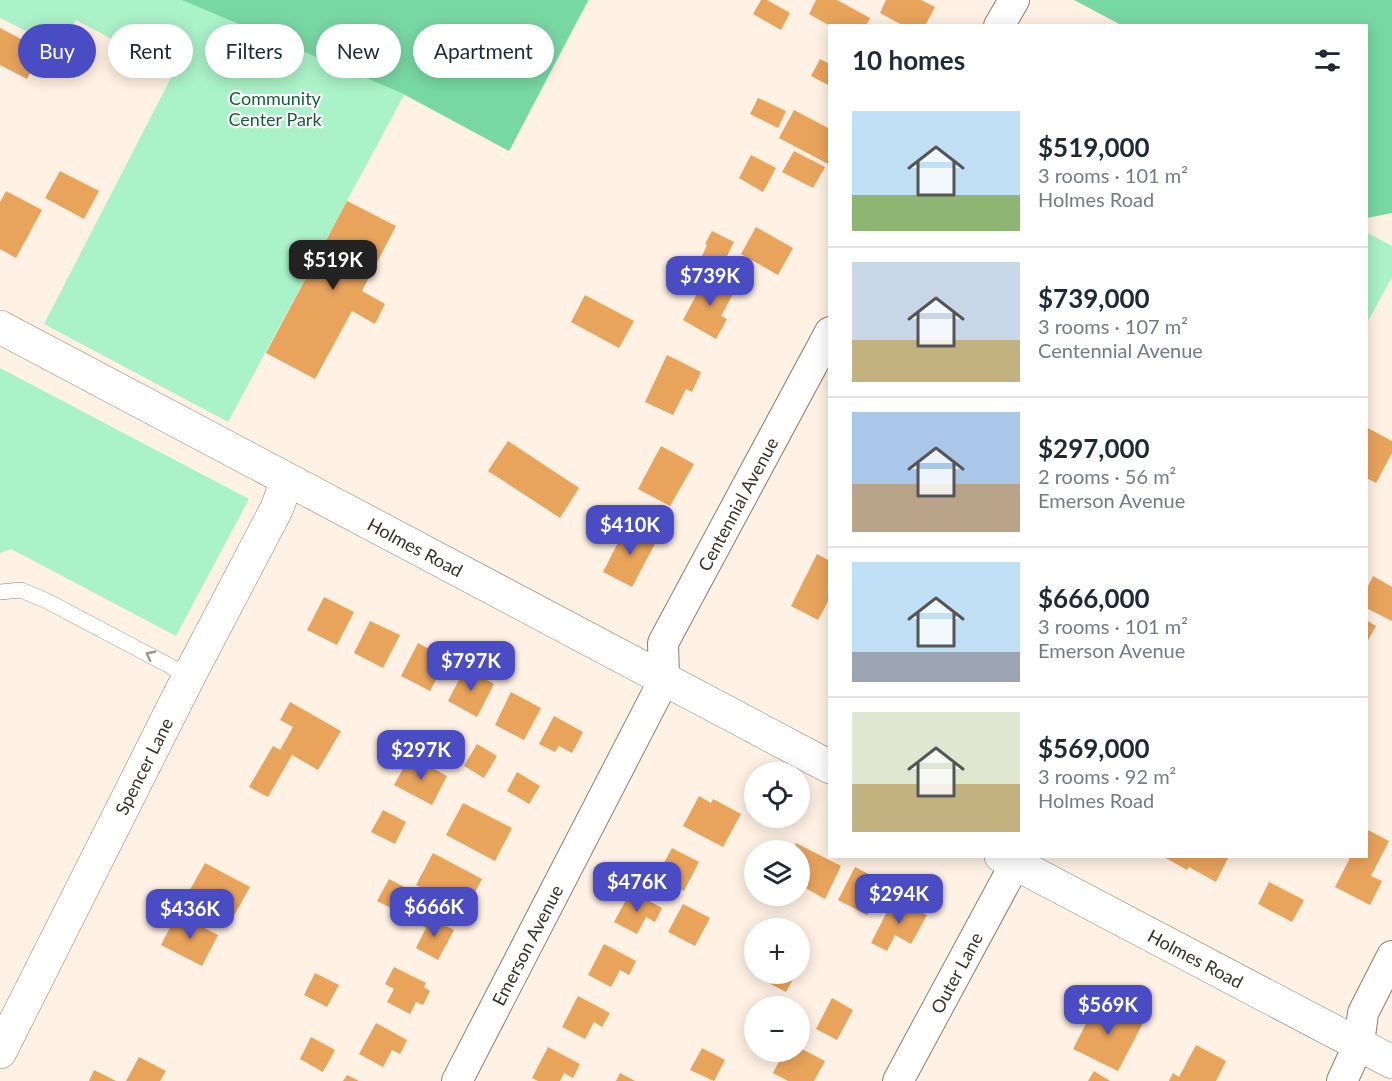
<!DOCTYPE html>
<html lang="en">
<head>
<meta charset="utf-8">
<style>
	body { margin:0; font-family:Lato,sans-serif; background:#f6f6f7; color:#1f2937; height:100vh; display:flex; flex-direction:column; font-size:22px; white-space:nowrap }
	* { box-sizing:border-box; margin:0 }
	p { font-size:20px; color:#747a83 }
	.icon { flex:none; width:33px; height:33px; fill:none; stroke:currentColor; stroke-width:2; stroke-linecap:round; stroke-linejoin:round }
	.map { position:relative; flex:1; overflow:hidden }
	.details { position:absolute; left:828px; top:24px; width:540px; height:834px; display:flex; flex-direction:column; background:#fff; border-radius:0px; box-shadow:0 3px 15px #0003 }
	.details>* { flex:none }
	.hud { position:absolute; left:18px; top:24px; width:570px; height:54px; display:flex; gap:12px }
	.fabs { position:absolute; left:744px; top:762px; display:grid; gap:12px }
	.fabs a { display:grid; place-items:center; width:66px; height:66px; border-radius:50%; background:#fff; box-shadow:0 3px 15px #0003; font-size:30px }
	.price { position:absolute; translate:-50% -51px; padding:0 14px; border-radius:12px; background:#494cc2; color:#fff; font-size:20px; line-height:39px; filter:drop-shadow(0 2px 3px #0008) }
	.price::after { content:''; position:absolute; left:50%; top:36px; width:18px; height:14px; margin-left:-9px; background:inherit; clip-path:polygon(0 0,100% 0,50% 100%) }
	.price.active { background:#222; color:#fff }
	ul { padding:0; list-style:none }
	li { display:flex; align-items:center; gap:18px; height:150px; padding:0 24px }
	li+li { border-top:2px solid #e0e1e3 }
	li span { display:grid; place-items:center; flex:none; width:168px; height:120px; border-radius:0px; color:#555 }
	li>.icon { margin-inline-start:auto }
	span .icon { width:72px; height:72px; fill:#fffc; stroke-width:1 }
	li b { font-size:26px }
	h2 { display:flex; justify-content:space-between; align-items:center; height:72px; padding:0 24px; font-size:26px }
	.tag { padding:0 21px; border-radius:27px; background:#fff; box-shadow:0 3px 15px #0003; font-size:21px; line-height:54px }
	.tag.active { background:#494cc2; color:#fff }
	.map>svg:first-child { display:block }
	.green { fill:#aaf2c7 }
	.forest { fill:#78d8a3 }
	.building { fill:#e9a45c }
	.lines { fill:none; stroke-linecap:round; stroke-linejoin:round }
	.lane-casing { stroke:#8d7d6e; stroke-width:16 }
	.street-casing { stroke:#8d7d6e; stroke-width:32 }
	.secondary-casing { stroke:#8d7d6e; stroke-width:34 }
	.lane { stroke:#fff; stroke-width:15 }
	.street { stroke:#fff; stroke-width:30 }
	.secondary { stroke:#fff; stroke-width:33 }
	.oneway { stroke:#9b9894 }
	.labels { text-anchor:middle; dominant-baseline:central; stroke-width:4.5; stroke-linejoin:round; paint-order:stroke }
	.park-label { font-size:18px; fill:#155e3b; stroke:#fff }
	.street-label { font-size:18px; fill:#37312a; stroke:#fff }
</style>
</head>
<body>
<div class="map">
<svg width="1392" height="1081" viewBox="0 0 1392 1081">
	<rect width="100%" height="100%" fill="#fff1e3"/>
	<g class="green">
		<polygon points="0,0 589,0 509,151 404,95 228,422 44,324 174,72 76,20 60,48 0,18"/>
		<polygon points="1366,232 1392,246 1392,277 1367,323"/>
		<polygon points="0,368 249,499 176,636 11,549 0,553"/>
	</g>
	<g class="forest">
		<polygon points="182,0 588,0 509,151 404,94"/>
		<polygon points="1074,0 1392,0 1392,213 1367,218 1366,26 1121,25"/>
	</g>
	<g class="building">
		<polygon points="761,0 767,0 790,13 781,30 753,14"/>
		<polygon points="816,0 837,0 870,18 866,26 830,26 809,14"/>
		<polygon points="886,0 921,0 935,7 925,26 904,26 880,13"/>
		<polygon points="0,28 42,50 27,79 0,65"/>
		<polygon points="820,59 830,64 830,86 811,76"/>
		<polygon points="758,98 786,111 778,128 750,114"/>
		<polygon points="794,110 830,129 830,165 779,138"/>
		<polygon points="794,151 825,167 813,188 782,172"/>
		<polygon points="751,155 776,168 763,192 739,178"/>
		<polygon points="60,171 99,191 84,219 45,198"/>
		<polygon points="6,191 42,210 16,258 0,249 0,202"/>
		<polygon points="347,201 396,226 362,291 385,304 375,324 352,311 315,379 266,353"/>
		<polygon points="756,227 793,248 778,275 741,254"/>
		<polygon points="712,231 734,242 722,266 702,256 707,245 705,244"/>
		<polygon points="707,275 735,290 721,316 727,319 716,339 683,320"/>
		<polygon points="585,295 634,321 619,348 571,322"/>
		<polygon points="667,355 701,372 692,392 686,389 673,415 645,402"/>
		<polygon points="1366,427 1392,441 1392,453 1376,483 1366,478"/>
		<polygon points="508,441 579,488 560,518 488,471"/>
		<polygon points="661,446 694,464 670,506 638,489"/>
		<polygon points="627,525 657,540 632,587 603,572"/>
		<polygon points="817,554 830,561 830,598 818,620 791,606"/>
		<polygon points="1373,576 1392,587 1392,621 1366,608 1366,585 1368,586"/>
		<polygon points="324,597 354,612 337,645 307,630"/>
		<polygon points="1366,620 1376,626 1366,644"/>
		<polygon points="370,621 400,635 383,668 354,653"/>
		<polygon points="418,643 447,659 430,691 401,676"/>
		<polygon points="465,668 494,684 477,717 448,701"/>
		<polygon points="511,692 541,708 524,740 495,725"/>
		<polygon points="290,702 341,731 318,770 292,755 268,797 249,787 273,746 280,750 293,727 280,720"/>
		<polygon points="554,716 583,732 572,753 559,746 555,752 539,744"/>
		<polygon points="477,744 497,756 484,778 464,766"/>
		<polygon points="410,756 447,776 432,805 394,785"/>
		<polygon points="517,772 540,786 529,804 507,791"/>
		<polygon points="699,796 711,803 713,799 741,814 723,847 683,826"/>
		<polygon points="463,803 512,828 495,861 446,835"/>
		<polygon points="383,810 406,822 395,844 371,832"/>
		<polygon points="1366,829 1389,841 1371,876 1382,881 1370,905 1335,887 1351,856 1366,856"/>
		<polygon points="796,843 841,866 825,899 800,885 800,850 793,850"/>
		<polygon points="672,848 699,862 684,891 657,876"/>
		<polygon points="433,853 482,879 465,911 416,885"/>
		<polygon points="1162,856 1229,856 1216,882 1189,867 1187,870"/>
		<polygon points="205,863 250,887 232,919 187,895"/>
		<polygon points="855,867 884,882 867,915 838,900"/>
		<polygon points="389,879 412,891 401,913 377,901"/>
		<polygon points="1269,882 1304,900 1292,922 1258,904"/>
		<polygon points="631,891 662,908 655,922 646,917 637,934 614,922"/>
		<polygon points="894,898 927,915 911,944 895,935 887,951 871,943"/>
		<polygon points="683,904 710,918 695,946 668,932"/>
		<polygon points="177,914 218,935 202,966 161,945"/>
		<polygon points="426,916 454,930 438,960 416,948 426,928 421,925"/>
		<polygon points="604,944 636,961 629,975 620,970 611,987 588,975"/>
		<polygon points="394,967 426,983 424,987 430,991 423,1005 416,1002 410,1014 387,1002 394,989 385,984"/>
		<polygon points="315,973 339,985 327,1007 304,995"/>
		<polygon points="761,974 796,974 786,992 759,978"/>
		<polygon points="578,996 610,1013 602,1027 594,1022 585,1039 562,1027"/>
		<polygon points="832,998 853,1010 837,1040 816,1029"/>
		<polygon points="1098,1000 1143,1023 1118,1071 1073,1049"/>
		<polygon points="376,1023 407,1040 400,1054 392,1050 383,1067 359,1054"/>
		<polygon points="311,1037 335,1050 323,1072 300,1059"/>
		<polygon points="1196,1045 1226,1061 1216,1081 1169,1081 1173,1073 1179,1077"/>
		<polygon points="548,1047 580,1064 573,1078 564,1073 560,1081 538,1081 532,1078"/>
		<polygon points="702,1048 725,1060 714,1081 690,1070"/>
		<polygon points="800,1048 825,1061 814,1081 788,1081 773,1073 784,1052 800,1052"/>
		<polygon points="139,1057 166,1071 160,1081 126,1081"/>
		<polygon points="94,1070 116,1081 89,1081"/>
		<polygon points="1094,1071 1110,1081 1088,1081"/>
		<polygon points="620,1073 635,1081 616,1081"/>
		<polygon points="347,1075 359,1081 343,1081"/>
	</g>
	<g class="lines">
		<defs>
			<polyline id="lane" points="0,592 21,590 47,601 189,676"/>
			<g id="street">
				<polyline points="999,26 1014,0"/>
				<path id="s1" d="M457,1081L664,680L663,643L830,332"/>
				<path id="s2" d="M898,1081L1015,864"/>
				<polyline points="1342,1081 1359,1044 1363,1013 1392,956"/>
			</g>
			<g id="secondary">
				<path id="s3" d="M0,327L830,767"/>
				<path id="s4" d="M1001,856L1392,1062"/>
				<path id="s5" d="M0,1052L189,676L277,508L287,480"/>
			</g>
		</defs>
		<use href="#lane" class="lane-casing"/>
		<use href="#street" class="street-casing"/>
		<use href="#secondary" class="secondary-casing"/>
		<use href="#lane" class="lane"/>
		<use href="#street" class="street"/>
		<use href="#secondary" class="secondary"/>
	</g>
	<defs><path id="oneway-chevron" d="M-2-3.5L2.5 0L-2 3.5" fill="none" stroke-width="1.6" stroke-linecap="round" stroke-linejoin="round" transform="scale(1.5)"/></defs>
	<use class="oneway" href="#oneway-chevron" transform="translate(150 655) rotate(-152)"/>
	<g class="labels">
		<g class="park-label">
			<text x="275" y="98">Community<tspan x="275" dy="21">Center Park</tspan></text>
		</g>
		<g class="street-label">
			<text stroke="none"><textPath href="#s1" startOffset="646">Centennial Avenue</textPath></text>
			<text stroke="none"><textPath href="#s3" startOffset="470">Holmes Road</textPath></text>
			<text stroke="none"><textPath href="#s5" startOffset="320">Spencer Lane</textPath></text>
			<text stroke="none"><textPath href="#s1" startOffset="153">Emerson Avenue</textPath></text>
			<text stroke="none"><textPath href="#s4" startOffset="220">Holmes Road</textPath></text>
			<text stroke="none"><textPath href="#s2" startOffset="123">Outer Lane</textPath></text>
		</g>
	</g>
</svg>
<div class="fabs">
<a><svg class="icon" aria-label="locate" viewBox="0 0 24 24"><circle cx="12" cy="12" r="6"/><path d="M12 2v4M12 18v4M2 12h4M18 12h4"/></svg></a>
<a><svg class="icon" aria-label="layers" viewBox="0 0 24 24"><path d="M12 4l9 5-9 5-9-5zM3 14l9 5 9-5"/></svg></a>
<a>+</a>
<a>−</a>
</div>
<b class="price active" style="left:333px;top:291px">$519K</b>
<b class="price" style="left:710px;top:307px">$739K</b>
<b class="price" style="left:630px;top:556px">$410K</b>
<b class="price" style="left:471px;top:692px">$797K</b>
<b class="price" style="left:421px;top:781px">$297K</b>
<b class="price" style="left:637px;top:913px">$476K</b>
<b class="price" style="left:899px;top:925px">$294K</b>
<b class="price" style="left:434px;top:938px">$666K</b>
<b class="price" style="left:190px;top:940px">$436K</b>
<b class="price" style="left:1108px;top:1036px">$569K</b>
<div class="hud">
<a class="tag active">Buy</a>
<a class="tag">Rent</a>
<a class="tag">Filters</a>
<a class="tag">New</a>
<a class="tag">Apartment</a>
</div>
<section class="details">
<h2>10 homes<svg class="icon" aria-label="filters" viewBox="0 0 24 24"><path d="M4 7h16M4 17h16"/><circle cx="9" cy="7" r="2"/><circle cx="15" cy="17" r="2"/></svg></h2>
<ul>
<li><span style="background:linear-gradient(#bfe0f5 70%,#8fb573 0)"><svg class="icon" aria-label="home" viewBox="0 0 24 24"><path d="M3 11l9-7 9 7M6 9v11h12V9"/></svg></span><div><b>$519,000</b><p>3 rooms · 101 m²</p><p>Holmes Road</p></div></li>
<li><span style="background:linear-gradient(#c9d6e8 65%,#c2b280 0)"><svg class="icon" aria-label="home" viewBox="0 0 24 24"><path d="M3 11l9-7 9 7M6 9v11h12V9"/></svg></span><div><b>$739,000</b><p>3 rooms · 107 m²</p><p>Centennial Avenue</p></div></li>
<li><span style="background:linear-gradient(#a9c7e8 60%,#b9a48a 0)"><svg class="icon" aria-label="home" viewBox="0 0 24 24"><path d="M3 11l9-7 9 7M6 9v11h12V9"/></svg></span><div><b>$297,000</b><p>2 rooms · 56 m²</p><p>Emerson Avenue</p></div></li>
<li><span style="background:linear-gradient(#bfe0f5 75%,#9aa5b1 0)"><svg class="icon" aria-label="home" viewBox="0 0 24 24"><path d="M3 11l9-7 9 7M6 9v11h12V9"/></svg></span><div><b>$666,000</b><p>3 rooms · 101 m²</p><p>Emerson Avenue</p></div></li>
<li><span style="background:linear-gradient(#dfe7d0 60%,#c2b280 0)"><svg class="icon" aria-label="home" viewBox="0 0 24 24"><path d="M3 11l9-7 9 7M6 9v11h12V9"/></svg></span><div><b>$569,000</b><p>3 rooms · 92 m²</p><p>Holmes Road</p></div></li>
</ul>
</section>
</div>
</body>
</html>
